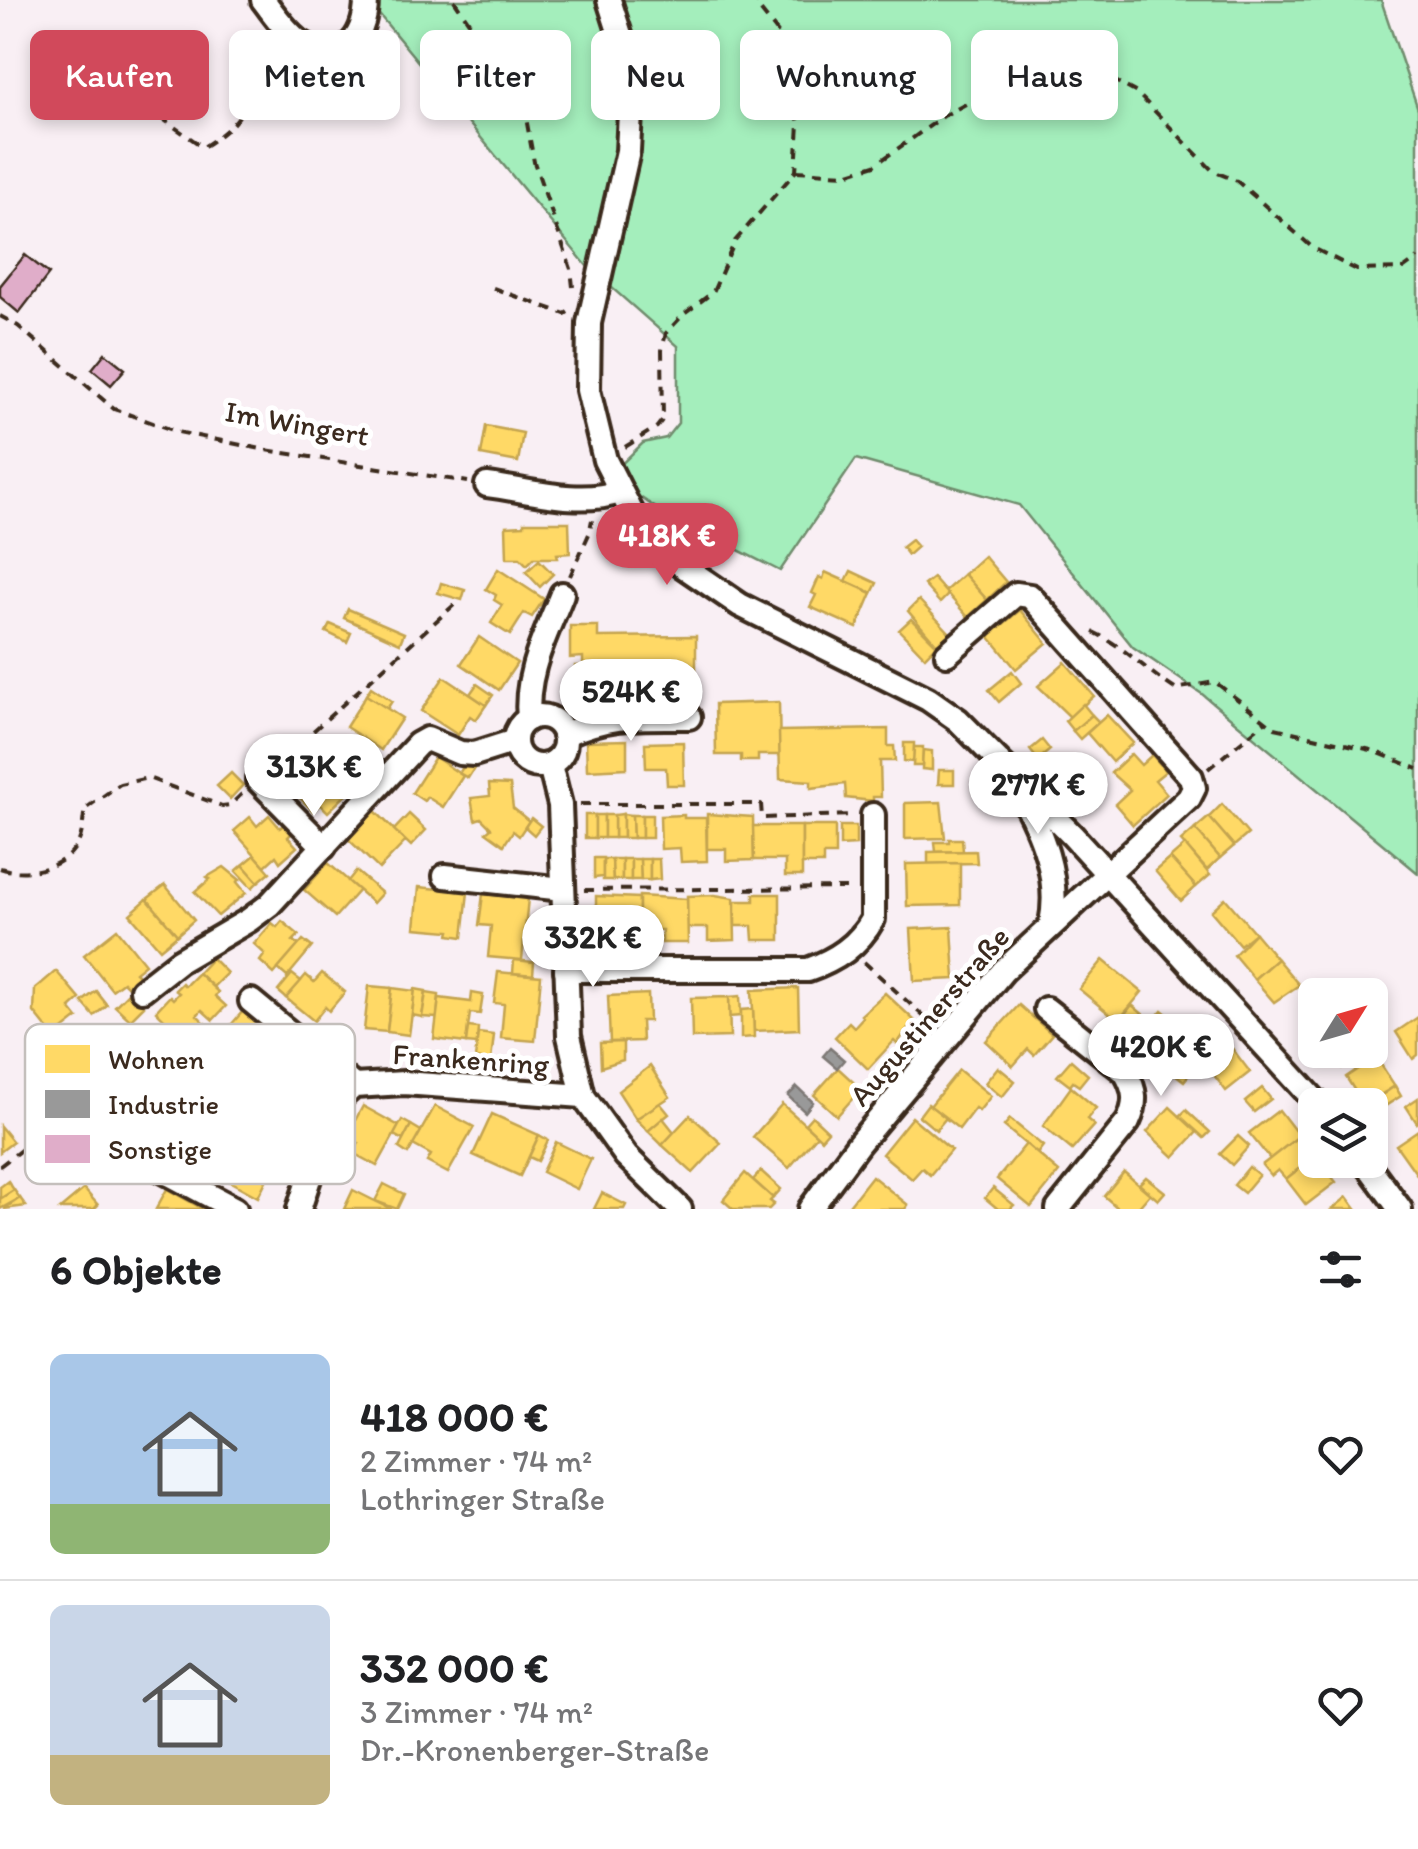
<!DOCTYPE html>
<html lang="de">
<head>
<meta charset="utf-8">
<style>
	body { margin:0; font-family:Itim,sans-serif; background:#f6f6f6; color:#202124; height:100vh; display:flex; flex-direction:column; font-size:38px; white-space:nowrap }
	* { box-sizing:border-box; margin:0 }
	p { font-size:32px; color:#757577 }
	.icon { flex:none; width:55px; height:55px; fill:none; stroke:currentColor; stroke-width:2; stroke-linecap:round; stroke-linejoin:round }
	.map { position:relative; height:1209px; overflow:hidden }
	.side { display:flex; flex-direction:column; background:#fff; flex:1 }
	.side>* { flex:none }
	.top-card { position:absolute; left:30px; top:30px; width:1360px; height:90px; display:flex; gap:20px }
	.needle { width:65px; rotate:53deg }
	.controls { position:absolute; left:1298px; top:978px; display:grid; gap:20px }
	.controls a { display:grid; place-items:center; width:90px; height:90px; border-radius:15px; background:#fff; box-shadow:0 5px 15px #0003; font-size:50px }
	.price { position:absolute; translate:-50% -85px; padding:0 22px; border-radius:35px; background:#fff; color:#222; font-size:32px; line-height:65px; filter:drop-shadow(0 2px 5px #0008) }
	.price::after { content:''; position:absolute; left:50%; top:60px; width:30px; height:22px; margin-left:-15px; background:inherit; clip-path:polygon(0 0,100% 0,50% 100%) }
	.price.active { background:#d1495b; color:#fff }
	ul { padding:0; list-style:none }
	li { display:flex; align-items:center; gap:30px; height:250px; padding:0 50px }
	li+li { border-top:2px solid #e0e0e0 }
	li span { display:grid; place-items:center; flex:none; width:280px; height:200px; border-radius:15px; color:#555 }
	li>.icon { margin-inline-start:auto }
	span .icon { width:120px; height:120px; fill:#fffc; stroke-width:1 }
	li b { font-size:42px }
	h2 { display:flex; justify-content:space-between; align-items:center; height:120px; padding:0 50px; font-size:42px }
	.pill { padding:0 35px; border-radius:15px; background:#fff; box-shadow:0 5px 15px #0003; font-size:35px; line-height:90px }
	.pill.active { background:#d1495b; color:#fff }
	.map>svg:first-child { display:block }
	.green { fill:#a4eebc; stroke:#708c6d; stroke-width:2.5 }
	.homes { fill:#ffd966; stroke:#c4a450; stroke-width:2.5 }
	.industry { fill:#999; stroke:#7d7874; stroke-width:2.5 }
	.building { fill:#e0adc9; stroke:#3b2a1e; stroke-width:2.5 }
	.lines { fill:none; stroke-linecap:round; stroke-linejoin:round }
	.minor-casing { stroke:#3b2a1e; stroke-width:30 }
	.path { stroke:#3b2a1e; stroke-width:4; stroke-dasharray:10 8; stroke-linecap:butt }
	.minor { stroke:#fff; stroke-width:22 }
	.labels { text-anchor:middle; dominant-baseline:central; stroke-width:10; stroke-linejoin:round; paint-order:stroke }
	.street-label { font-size:30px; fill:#3b2a1e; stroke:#fff }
	.key { fill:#fff; stroke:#c4bfbc; stroke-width:2.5 }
	.key-label { font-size:28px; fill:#3b2a1e }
</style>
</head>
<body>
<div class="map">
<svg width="1418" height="1209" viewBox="0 0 1418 1209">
	<rect width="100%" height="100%" fill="#f9eff4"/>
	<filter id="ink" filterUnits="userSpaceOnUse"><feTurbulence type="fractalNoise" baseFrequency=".01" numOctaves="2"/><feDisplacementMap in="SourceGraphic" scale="20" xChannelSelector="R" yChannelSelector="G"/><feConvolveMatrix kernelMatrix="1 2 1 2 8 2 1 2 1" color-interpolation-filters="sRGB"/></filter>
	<g filter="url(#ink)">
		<polygon class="green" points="367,0 1381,0 1418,109 1418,873 1202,694 1133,647 1019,505 856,459 780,571 659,510 609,476 643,443 666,438 678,423 678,346 587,266"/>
		<g class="homes">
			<polygon points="486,426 523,433 518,462 481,455"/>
			<polygon points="524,522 569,522 570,553 557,554 558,558 534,558 527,565 520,558 507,558 506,526 524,525"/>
			<polygon points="911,540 917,547 908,555 902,547"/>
			<polygon points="984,556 1006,582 987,600 964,574"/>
			<polygon points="539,560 553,574 540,587 526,572"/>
			<polygon points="498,569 544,599 532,617 524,613 510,635 491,623 502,605 494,600 496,595 486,589"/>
			<polygon points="851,571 877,583 872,593 846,581"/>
			<polygon points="825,572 872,593 857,628 810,607 816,595 812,593 819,577 823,579"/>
			<polygon points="964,574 987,600 968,617 945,591"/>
			<polygon points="933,578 948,595 940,603 924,585"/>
			<polygon points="441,583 465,590 462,600 438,593"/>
			<polygon points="919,600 950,633 937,645 908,611"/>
			<polygon points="348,609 404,633 400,643 344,618"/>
			<polygon points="1020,610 1047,643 1016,669 989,636"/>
			<polygon points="911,619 937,645 925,657 899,630"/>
			<polygon points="330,624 351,633 347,642 326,632"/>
			<polygon points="570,626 598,626 598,637 696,636 696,675 641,673 641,678 623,678 623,671 598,671 597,666 583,666 583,657 570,658"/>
			<polygon points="479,637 517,663 499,690 461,664"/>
			<polygon points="1065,662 1094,696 1070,717 1038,686"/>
			<polygon points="575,666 597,666 598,671 623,671 623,692 618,692 618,702 604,702 605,697 586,697 586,690 576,690"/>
			<polygon points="1012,671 1021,683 999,702 989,690"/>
			<polygon points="641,673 682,673 682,692 691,691 691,711 681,711 681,700 664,701 664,707 653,707 653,687 641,687"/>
			<polygon points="444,677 486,705 476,720 470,716 458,735 421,711"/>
			<polygon points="477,684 493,695 486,705 470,694"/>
			<polygon points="371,687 392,701 387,709 366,695"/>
			<polygon points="366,695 402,718 381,750 346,727"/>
			<polygon points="779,702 780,755 758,755 758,761 741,761 741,755 716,755 715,704"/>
			<polygon points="1083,704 1092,715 1073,731 1065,721"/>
			<polygon points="1092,715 1099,722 1080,739 1073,731"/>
			<polygon points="1107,715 1133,743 1112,762 1087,733"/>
			<polygon points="888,729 888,746 894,746 895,761 880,761 881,797 873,797 873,801 846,798 845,784 811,788 811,781 780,779 779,731"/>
			<polygon points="627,740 627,768 587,770 586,741"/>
			<polygon points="1042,740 1050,750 1038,760 1030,750"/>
			<polygon points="683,742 684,785 667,785 666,768 646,768 645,743"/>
			<polygon points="904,743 914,743 914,762 904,761"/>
			<polygon points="914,747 923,747 922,766 913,766"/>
			<polygon points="336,750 353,767 345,774 329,757"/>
			<polygon points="923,750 932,751 932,770 922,769"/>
			<polygon points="313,753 318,758 324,753 350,779 342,787 348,793 328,812 320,804 313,811 296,794 304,787 292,774"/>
			<polygon points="1131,754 1141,765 1152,755 1166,771 1155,780 1167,794 1133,825 1115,804 1130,790 1111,773"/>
			<polygon points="435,757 463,776 443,807 427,797 424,801 412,793"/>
			<polygon points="467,762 475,767 468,778 459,773"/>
			<polygon points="939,770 954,770 954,784 938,784"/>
			<polygon points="231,773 243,785 230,799 217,786"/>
			<polygon points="489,784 510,785 513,808 529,821 519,836 513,831 504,845 486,832 491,828 481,818 475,820 471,798 490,796"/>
			<polygon points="941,802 945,838 905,839 905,803"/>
			<polygon points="1222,804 1248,834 1234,846 1209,817"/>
			<polygon points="375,811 406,841 379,869 348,839"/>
			<polygon points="409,814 426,830 411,846 394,830"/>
			<polygon points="623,814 623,838 614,838 614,815"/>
			<polygon points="623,814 632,815 633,838 623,838"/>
			<polygon points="707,814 753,817 754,860 726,861 726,849 707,849"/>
			<polygon points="269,815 280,828 284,824 292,833 288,837 297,847 280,862 276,856 265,866 234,831 250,817 257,826"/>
			<rect x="585" y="815" width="10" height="23"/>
			<rect x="595" y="815" width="9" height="23"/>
			<rect x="604" y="815" width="10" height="23"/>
			<polygon points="632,815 642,815 642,838 633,838"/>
			<rect x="642" y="815" width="10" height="23"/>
			<polygon points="684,815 684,818 706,818 707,861 681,862 680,848 661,849 660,816"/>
			<polygon points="1209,817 1234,846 1220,858 1195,829"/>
			<polygon points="531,818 541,826 534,835 525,827"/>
			<polygon points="753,826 802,826 802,876 785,876 785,860 754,860"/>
			<polygon points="802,826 835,826 835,855 823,855 823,864 802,864"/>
			<polygon points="840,826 856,826 856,845 840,846"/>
			<polygon points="1195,829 1220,858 1207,870 1181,841"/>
			<polygon points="949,839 962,839 963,851 936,852 935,842 949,842"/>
			<polygon points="1185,845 1210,875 1196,887 1170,858"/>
			<polygon points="976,851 977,863 928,864 928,852"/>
			<polygon points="255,855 270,872 258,882 243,865"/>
			<polygon points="594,858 603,858 603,877 594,878"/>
			<polygon points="1170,858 1196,887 1181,901 1155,871"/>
			<polygon points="603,859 612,859 613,880 603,880"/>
			<polygon points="612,859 622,859 622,880 613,880"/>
			<rect x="622" y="859" width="9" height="21"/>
			<polygon points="631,859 640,859 641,880 631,880"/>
			<polygon points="640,859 650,859 650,880 641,880"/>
			<polygon points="650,859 659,859 660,879 650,880"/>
			<polygon points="328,863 359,890 335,917 304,890"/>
			<polygon points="960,863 960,905 907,906 906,864"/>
			<polygon points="243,865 258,882 252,888 236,871"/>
			<polygon points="224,867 240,880 237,882 246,893 218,916 195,892 210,879 207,877"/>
			<polygon points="356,871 382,893 373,903 348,881"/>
			<polygon points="165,885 194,920 177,935 147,899"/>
			<polygon points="419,887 468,892 463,937 449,935 450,931 415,928"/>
			<polygon points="483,894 528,898 522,960 488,957 491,926 479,925"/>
			<polygon points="754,894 780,894 780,940 753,940 752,926 735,926 735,901 754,901"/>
			<polygon points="715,895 734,898 735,940 708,941 708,928 687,928 687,896"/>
			<polygon points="596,896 639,898 639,937 596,937"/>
			<polygon points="639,896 687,899 688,943 662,943 662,930 639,930"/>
			<polygon points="1225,898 1255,933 1240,945 1211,911"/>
			<polygon points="147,899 177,935 160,949 130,914"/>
			<polygon points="282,921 299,935 293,941 299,945 274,974 260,961 265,954 254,944 272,923 277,927"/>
			<polygon points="952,927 955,979 914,981 911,929"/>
			<polygon points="117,929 145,964 135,972 140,977 128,987 123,982 112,990 84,955"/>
			<polygon points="1255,933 1277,959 1254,979 1234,955"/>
			<polygon points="303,940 312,947 287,977 278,969"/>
			<polygon points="212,958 227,973 213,987 198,973"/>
			<polygon points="1277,959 1299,985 1274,1002 1254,979"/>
			<polygon points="514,960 534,962 533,975 513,973"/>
			<polygon points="1103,960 1142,992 1118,1021 1079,989"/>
			<polygon points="56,971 80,999 70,1008 78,1018 54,1037 34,1012 35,989"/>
			<polygon points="498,972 541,976 535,1041 501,1038 504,1004 494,1003"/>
			<polygon points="198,973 218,992 215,996 226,1006 213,1020 202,1010 197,1015 206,1024 194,1037 185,1028 179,1034 156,1011 170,996 173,999 179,993 175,990 182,983 185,986"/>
			<polygon points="322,973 345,992 329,1011 325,1007 314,1021 286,998 306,975 314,982"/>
			<polygon points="292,974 301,981 286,998 278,991"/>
			<polygon points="369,986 392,988 387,1032 364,1030"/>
			<polygon points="1346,986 1351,995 1330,995"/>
			<polygon points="392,988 415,991 409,1035 387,1032"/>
			<polygon points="798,988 799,1029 754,1031 752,990"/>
			<polygon points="415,989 426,991 422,1017 412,1015"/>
			<polygon points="96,991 107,1005 94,1016 82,1002"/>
			<polygon points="129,992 144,1006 130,1020 115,1006"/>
			<polygon points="426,993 439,995 437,1018 422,1017"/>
			<polygon points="472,993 483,995 480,1014 470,1013 466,1043 434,1039 439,998 471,1002"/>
			<polygon points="885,993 914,1020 897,1044 894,1041 868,1069 835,1037 849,1022 854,1027 863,1017 861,1015"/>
			<polygon points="648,994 649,1021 641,1021 642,1041 610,1042 608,996"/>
			<polygon points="740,996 741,1016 729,1017 729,997"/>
			<polygon points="729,997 730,1037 692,1038 691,998"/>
			<polygon points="1019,1005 1052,1034 1034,1055 1028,1049 1013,1066 986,1041"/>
			<polygon points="1132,1005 1145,1016 1129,1036 1116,1025"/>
			<polygon points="753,1009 754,1037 741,1038 741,1010"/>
			<polygon points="1162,1010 1201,1043 1175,1074 1136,1042"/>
			<polygon points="243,1011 271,1036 239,1072 211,1048"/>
			<polygon points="1418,1017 1418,1055 1413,1059 1396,1032"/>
			<polygon points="1142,1019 1150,1025 1136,1042 1129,1036"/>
			<polygon points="468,1027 478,1028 477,1044 466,1043"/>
			<polygon points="478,1033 494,1035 491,1061 475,1059"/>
			<polygon points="623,1042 623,1060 601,1067 600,1043"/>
			<polygon points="1231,1047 1250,1072 1226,1091 1207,1066"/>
			<polygon points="1330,1050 1369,1050 1342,1068"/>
			<polygon points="1376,1057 1395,1086 1364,1105 1346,1077"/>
			<polygon points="1188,1059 1196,1066 1184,1081 1175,1074"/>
			<polygon points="1071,1060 1088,1075 1079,1086 1073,1082 1070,1086 1057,1076"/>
			<polygon points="650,1066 670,1097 636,1119 618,1091"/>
			<polygon points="998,1067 1015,1081 1002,1097 985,1083"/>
			<polygon points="838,1068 861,1089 837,1116 814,1095"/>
			<polygon points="959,1070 991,1096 979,1111 975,1108 959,1129 930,1106"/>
			<polygon points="1395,1086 1401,1096 1382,1108 1376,1099"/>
			<polygon points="1071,1087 1096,1108 1087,1119 1094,1125 1072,1150 1043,1126"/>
			<polygon points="1262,1088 1271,1099 1254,1112 1245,1102"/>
			<polygon points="1418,1098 1418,1122 1417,1123 1406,1106"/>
			<polygon points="660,1103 669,1114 648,1131 636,1119"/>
			<polygon points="782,1104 817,1135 789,1168 753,1137"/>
			<polygon points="928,1104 946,1118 936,1130 919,1116"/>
			<polygon points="363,1106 399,1126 377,1166 353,1153 359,1143 346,1137"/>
			<polygon points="435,1106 474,1127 448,1173 427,1162 431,1155 413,1145"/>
			<polygon points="1170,1107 1197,1132 1174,1157 1147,1132"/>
			<polygon points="1186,1110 1210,1132 1204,1138 1180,1116"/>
			<polygon points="1279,1110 1299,1136 1270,1159 1249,1133"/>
			<polygon points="492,1114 539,1135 520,1176 473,1155"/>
			<polygon points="690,1115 721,1143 693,1173 662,1145"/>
			<polygon points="812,1116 828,1131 821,1139 805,1124"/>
			<polygon points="912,1117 951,1150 930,1175 922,1168 912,1179 882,1154"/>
			<polygon points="663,1118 674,1132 662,1145 648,1131"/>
			<polygon points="1010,1119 1043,1146 1037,1154 1004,1126"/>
			<polygon points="402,1120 411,1125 403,1140 394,1135"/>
			<polygon points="411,1125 421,1131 408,1154 399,1148"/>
			<polygon points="0,1126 13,1142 0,1152"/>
			<polygon points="1418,1130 1418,1176 1396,1145"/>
			<polygon points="539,1135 548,1140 538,1161 529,1157"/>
			<polygon points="1238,1136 1249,1146 1232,1165 1220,1154"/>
			<polygon points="1299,1136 1315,1156 1286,1179 1278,1170 1271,1176 1262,1165"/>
			<polygon points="252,1140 264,1147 268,1140 282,1148 258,1197 229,1181"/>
			<polygon points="556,1142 591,1159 577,1189 542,1172"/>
			<polygon points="1026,1144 1059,1172 1031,1207 997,1179"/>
			<polygon points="1315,1156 1336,1182 1306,1205 1286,1179"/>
			<polygon points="1249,1167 1259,1175 1244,1193 1234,1185"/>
			<polygon points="761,1171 781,1189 773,1198 753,1180"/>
			<polygon points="1124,1172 1150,1194 1137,1209 1119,1209 1104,1196"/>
			<polygon points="745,1173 773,1198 770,1201 774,1204 769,1209 733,1209 723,1200"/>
			<polygon points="872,1176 908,1205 905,1209 846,1209"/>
			<polygon points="1146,1177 1165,1192 1158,1200 1139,1184"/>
			<polygon points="8,1181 14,1190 0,1199 0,1187"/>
			<polygon points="384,1184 404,1194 397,1209 375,1201"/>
			<polygon points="993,1188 1014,1205 1010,1209 998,1209 985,1198"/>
			<polygon points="84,1189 98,1205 94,1209 60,1209"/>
			<polygon points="167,1189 203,1209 156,1209"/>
			<polygon points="14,1190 20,1198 0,1209 0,1199"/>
			<polygon points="353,1190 375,1201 392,1209 344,1209"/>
			<polygon points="602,1193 626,1205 624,1209 594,1209"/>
			<polygon points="1347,1197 1356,1209 1332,1209"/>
			<polygon points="20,1198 26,1206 4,1209"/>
		</g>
		<g class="industry">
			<polygon points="1315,1021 1315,1044 1313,1045 1303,1027"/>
			<polygon points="830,1048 844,1060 837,1068 823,1056"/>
			<polygon points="797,1087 813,1102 805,1112 788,1096"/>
		</g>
		<g class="building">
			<polygon points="25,255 49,274 19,313 0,297 0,286"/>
			<polygon points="105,353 125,369 111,385 92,369"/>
		</g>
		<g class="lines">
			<defs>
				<g id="minor">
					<path d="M263,0C274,14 285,31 300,42C339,68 366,41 366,0"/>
					<polyline points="609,0 623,44 630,113 628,151 589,323 588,390 605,460 633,515 677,562 740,605 928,699 958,720 1072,835 1319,1105"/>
					<path d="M487,485C528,490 579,506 619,492"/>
					<circle cx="540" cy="741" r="25"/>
					<path d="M529,719C524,674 546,635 562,594"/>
					<path d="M564,735C608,714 642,717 689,717"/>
					<polyline points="550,765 560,805 569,1036 583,1096 626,1156 680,1209"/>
					<polyline points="258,780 324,847"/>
					<path d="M1019,791C1041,831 1061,877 1051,924"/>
					<polyline points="445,876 563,889"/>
					<path d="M566,970H808C836,960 858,946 873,919V815"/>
					<polyline points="142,990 179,961 249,920 269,905 418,744 427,739 460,753 474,754 515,741"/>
					<polyline points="251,1001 354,1086"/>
					<path d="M1046,1009L1125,1072C1136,1090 1137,1103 1128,1122L1058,1209"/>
					<polyline points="42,1106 235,1209"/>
					<polyline points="1364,1160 1400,1209"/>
					<polyline points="299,1209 327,1123 339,1099 354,1086 404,1083 583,1096"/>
					<polyline points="810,1209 859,1143 1003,971 1189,798 1194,788 1191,777 1030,596 1016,594 947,654"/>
				</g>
			</defs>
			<use href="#minor" class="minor-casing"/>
			<g class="path">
				<polyline points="454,0 523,101 534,162 571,269 573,287"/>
				<path d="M116,86L203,147C219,137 236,124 245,107C255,86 258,65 277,50"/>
				<polyline points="796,171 846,174 875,165 945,115 998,87 1066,73 1102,74 1137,93 1213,171 1237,181 1313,248 1357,270 1403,269 1418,258"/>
				<polyline points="493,288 565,314 568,312"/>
				<polyline points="0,316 18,326 114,409 178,432 266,450 468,482"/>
				<polyline points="625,447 657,427 663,419 662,350 666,333 683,315 713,292 735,241 796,171 799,124 782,38 760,10 757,0"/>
				<polyline points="570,576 589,534 592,520"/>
				<path d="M1093,632C1124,646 1146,671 1175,689L1215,682L1275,728L1371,750L1418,769"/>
				<polyline points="273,767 454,605"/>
				<polyline points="1208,769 1266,721"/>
				<polyline points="580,804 761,804 762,818 852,815"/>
				<path d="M0,868C26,877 66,869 79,841C83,832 83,818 85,809L120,784L148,778L222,806L230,805L243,793"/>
				<polyline points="584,890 850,888"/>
				<polyline points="864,962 931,1023"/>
				<polyline points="0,1166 44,1132"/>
			</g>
			<use href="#minor" class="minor"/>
		</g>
	</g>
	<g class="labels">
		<g class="street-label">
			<text transform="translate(297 423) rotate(10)">Im Wingert</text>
			<text transform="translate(929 1016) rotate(-49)">Augustinerstraße</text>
			<text transform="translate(471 1059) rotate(4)">Frankenring</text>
		</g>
	</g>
	<rect x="25" y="1024" width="330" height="160" rx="15" class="key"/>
	<rect x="45" y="1045" width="45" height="28" fill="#ffd966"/>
	<rect x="45" y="1090" width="45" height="28" fill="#999"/>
	<rect x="45" y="1135" width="45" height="28" fill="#e0adc9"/>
	<g class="key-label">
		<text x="108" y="1069">Wohnen</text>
		<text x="108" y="1114">Industrie</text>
		<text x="108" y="1159">Sonstige</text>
	</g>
</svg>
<div class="controls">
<a><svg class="needle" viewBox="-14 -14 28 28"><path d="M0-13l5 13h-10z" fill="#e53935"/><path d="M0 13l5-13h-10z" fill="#757577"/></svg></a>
<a><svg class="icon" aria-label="layers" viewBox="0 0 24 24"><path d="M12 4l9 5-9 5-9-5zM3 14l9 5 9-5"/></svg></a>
</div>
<b class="price active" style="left:667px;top:588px">418K €</b>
<b class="price" style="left:631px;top:744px">524K €</b>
<b class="price" style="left:314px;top:819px">313K €</b>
<b class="price" style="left:1038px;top:837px">277K €</b>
<b class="price" style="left:593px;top:990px">332K €</b>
<b class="price" style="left:1161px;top:1099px">420K €</b>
<div class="top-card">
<a class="pill active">Kaufen</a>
<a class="pill">Mieten</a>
<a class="pill">Filter</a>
<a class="pill">Neu</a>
<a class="pill">Wohnung</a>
<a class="pill">Haus</a>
</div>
</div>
<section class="side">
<h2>6 Objekte<svg class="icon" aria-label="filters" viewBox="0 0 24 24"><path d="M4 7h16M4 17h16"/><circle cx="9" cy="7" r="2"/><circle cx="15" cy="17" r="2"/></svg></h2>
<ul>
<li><span style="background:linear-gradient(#a9c7e8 75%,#8fb573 0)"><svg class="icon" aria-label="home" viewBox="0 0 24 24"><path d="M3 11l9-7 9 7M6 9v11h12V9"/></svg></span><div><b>418 000 €</b><p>2 Zimmer · 74 m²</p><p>Lothringer Straße</p></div><svg class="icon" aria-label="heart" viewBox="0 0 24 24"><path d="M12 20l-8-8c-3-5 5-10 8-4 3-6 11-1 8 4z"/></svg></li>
<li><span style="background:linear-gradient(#c9d6e8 75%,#c2b280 0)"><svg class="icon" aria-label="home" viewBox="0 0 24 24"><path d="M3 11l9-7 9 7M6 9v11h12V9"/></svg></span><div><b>332 000 €</b><p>3 Zimmer · 74 m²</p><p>Dr.-Kronenberger-Straße</p></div><svg class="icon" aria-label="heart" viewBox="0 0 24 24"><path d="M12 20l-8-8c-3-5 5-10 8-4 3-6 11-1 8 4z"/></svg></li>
</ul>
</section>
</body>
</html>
